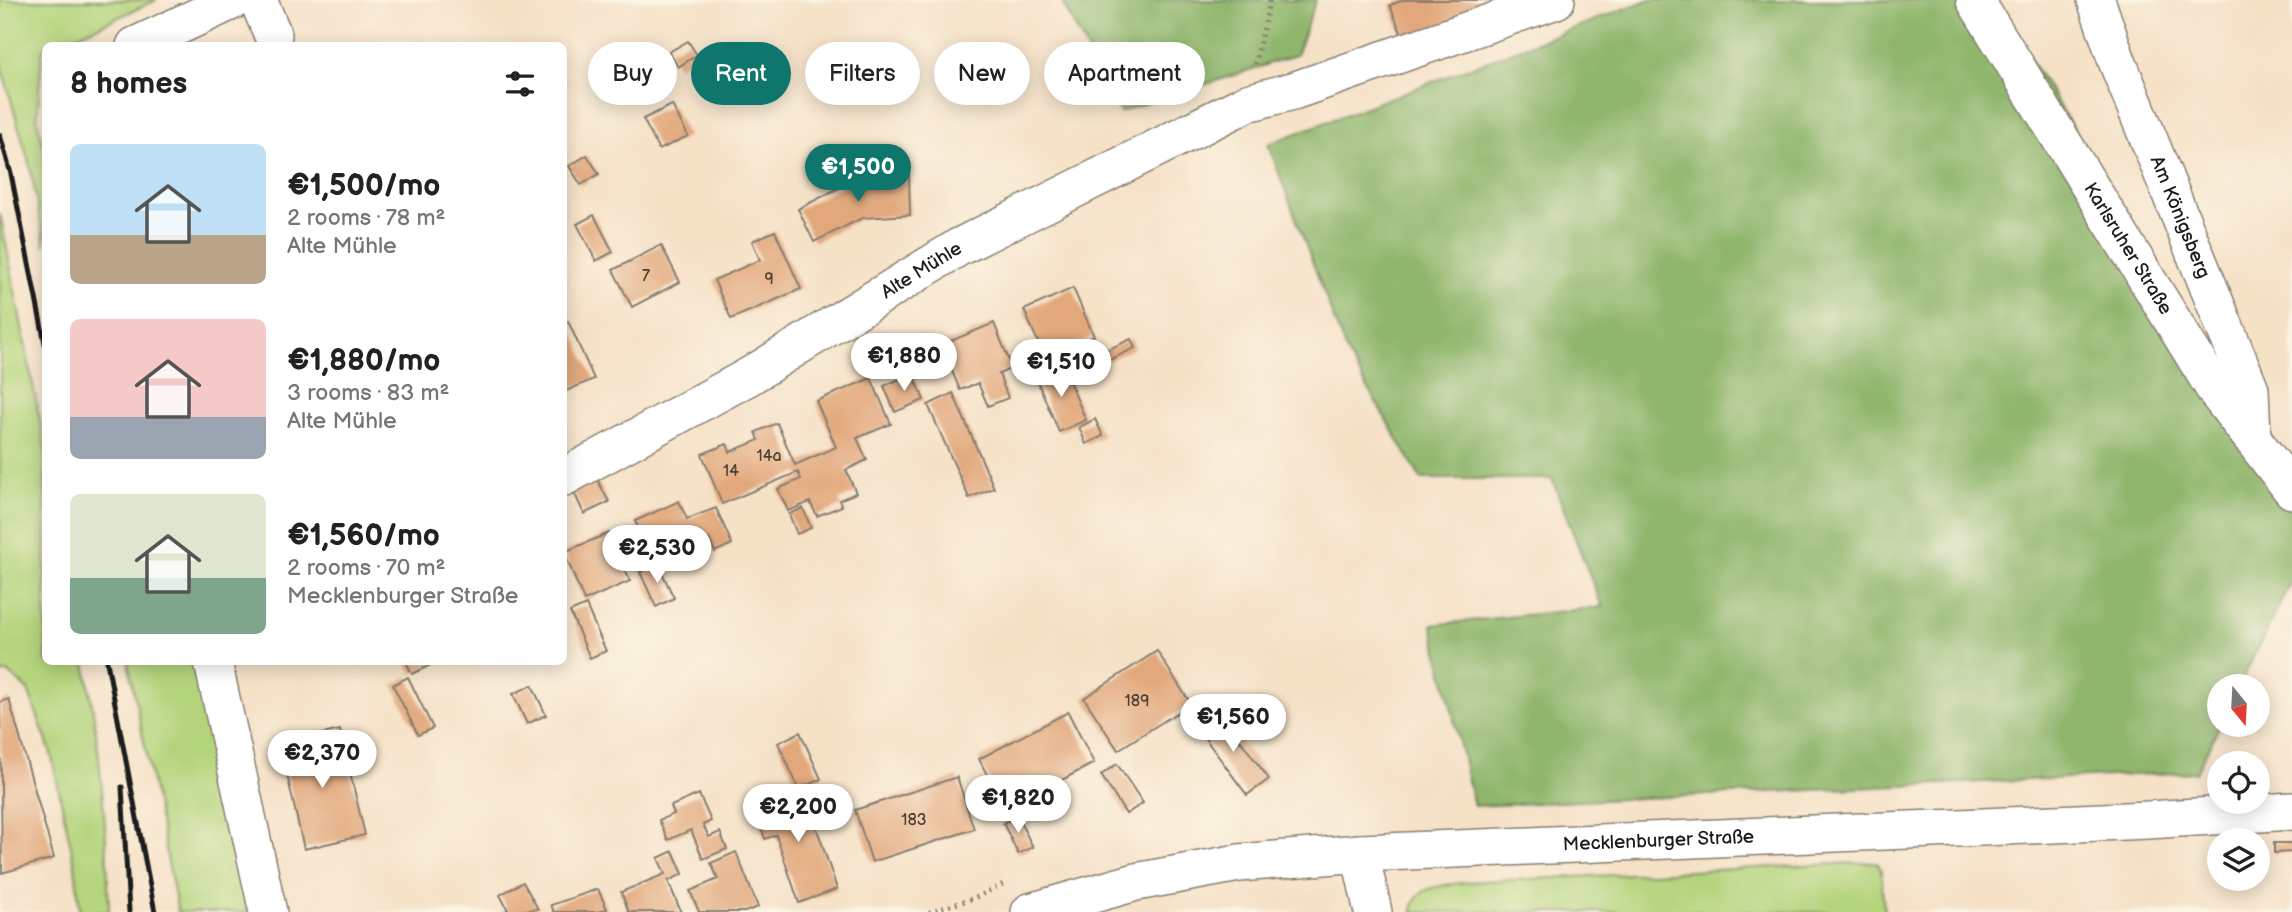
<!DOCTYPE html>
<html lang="en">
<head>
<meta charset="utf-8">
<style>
	body { margin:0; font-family:"Balsamiq Sans",sans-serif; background:#f6f6f6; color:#222; height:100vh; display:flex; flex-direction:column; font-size:26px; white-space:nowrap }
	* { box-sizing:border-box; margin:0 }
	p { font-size:23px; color:#767676 }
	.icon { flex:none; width:38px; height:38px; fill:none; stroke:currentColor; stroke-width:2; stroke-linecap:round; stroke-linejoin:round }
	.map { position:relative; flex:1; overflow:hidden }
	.sheet { position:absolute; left:42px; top:42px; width:525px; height:623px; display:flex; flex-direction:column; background:#fff; border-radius:10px; box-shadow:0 4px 18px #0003 }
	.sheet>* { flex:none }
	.hud { position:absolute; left:588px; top:42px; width:665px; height:63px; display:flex; gap:14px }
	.needle { width:46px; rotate:162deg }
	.fabs { position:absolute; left:2207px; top:674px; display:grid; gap:14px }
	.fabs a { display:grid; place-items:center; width:63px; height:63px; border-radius:50%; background:#fff; box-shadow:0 4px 18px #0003; font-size:35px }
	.price { position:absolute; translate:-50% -60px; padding:0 16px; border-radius:24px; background:#fff; color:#222; font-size:23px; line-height:46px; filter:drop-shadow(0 2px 4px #0008) }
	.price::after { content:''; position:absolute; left:50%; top:42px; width:21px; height:16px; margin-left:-10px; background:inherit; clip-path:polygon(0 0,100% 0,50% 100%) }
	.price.current { background:#0f766e; color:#fff }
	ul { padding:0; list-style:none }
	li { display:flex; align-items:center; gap:21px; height:175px; padding:0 28px }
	li span { display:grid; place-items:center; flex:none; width:196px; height:140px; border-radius:10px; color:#555 }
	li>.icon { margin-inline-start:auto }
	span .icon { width:84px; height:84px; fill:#fffc; stroke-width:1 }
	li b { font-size:30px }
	h2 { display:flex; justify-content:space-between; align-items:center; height:84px; padding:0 28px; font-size:30px }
	.pill { padding:0 24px; border-radius:32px; background:#fff; box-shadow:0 4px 18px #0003; font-size:24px; line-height:63px }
	.pill.current { background:#0f766e; color:#fff }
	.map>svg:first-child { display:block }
	.green { fill:#b4d47c; stroke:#68784c; stroke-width:2 }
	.forest { fill:#8fb66c; stroke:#566944; stroke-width:2 }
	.building { fill:#e2a87c }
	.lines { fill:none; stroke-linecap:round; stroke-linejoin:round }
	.minor-casing { stroke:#887e71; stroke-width:40 }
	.path { stroke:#887e71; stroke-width:4.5; stroke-dasharray:2 5; stroke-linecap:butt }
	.minor { stroke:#fff; stroke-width:37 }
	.rail { stroke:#1c1c1c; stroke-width:5 }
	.labels { text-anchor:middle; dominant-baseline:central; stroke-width:7; stroke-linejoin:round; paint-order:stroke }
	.number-label { font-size:16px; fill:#4e3f34 }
	.street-label { font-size:19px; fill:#1c1c1c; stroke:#fcf5e5 }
</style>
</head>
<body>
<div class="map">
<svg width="2292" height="912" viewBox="0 0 2292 912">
	<rect width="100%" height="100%" fill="#fcf5e5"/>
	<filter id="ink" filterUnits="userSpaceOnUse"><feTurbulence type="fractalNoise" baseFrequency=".0143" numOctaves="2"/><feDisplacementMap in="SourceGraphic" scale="14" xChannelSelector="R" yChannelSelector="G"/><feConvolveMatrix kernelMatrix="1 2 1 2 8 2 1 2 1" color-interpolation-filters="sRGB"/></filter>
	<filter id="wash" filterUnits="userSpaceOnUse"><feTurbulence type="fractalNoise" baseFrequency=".00686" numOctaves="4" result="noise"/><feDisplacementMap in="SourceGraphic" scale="28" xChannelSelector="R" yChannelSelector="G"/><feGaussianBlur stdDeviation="1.57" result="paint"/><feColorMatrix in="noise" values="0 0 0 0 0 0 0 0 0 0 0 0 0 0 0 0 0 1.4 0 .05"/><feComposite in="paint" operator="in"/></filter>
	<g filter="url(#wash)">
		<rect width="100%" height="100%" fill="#f5e1c6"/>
		<g class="green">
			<polygon points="0,0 157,0 56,45 46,46 42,52 37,120 45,152 45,246 30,166 0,62"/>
			<path d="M0,213L45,447L46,662H85C100,744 107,828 109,912H80L75,866L51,753L28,690L8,672L0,674Z"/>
			<polygon points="128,662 193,662 248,912 178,912"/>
			<path d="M1877,862L1881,871L1884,912H1412C1414,884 1444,886 1467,882Z"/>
		</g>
		<g class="forest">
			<polygon points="1061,0 1316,0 1296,55 1120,112"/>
			<polygon points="1648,0 1994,0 2232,387 2292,464 2292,579 2239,686 2219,686 2220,725 2196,772 1474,806 1432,625 1602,607 1552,479 1421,479 1346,351 1268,144"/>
		</g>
		<g id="blocks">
			<g class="building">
				<polygon points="1404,0 1517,0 1403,38 1390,5"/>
				<polygon points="688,41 697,55 678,67 669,52"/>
				<polygon points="624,53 636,72 651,63 661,79 634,96 612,61"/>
				<polygon points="672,105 688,136 659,150 643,119"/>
				<polygon points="587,155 599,174 581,185 569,166"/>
				<polygon points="909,173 910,215 862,218 814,242 798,209 856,179"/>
				<polygon points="594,215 613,252 596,261 577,224"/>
				<polygon points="775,231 801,289 731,319 714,280 760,260 752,241"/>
				<polygon points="661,245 680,282 632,307 613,270"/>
				<polygon points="1073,288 1094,336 1059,351 1056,342 1041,349 1024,310"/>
				<polygon points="568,321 594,379 564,392 564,323"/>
				<polygon points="994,323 1012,368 999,374 1008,398 988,406 978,383 960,390 941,345"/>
				<polygon points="1131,339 1135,348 1107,361 1102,352"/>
				<polygon points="1063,367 1086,420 1059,432 1036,378"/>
				<polygon points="913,373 924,400 895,412 884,386"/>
				<polygon points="871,378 891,424 857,438 867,460 846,470 856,493 839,500 842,506 817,516 810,502 788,511 778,489 801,479 798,472 722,504 702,454 727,444 730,452 759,440 756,432 777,423 795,465 836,447 816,401"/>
				<polygon points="953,393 994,488 969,498 928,405"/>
				<polygon points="1095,419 1103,436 1086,444 1079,427"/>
				<polygon points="597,479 609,502 584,514 573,490"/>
				<polygon points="679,501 687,519 716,508 732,544 715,552 709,539 698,544 696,539 652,559 635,521"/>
				<polygon points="803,508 811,528 797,534 789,514"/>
				<polygon points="609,533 630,581 584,601 564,552"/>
				<polygon points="658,564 674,598 656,607 640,572"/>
				<polygon points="586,605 606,651 590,658 570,612"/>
				<polygon points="1157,651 1191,704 1118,750 1084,698"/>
				<polygon points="406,662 437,662 412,674"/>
				<polygon points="408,677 433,728 418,735 393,685"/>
				<polygon points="532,685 546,715 527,724 513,694"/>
				<polygon points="9,699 54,858 2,873 0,702"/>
				<polygon points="1068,712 1094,763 1005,810 979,759"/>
				<polygon points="1220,713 1269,779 1247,795 1198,729"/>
				<polygon points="340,730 365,835 304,849 280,744"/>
				<polygon points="800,732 821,779 799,789 778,743"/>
				<polygon points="1117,764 1143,803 1126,814 1101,775"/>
				<polygon points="957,777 974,829 872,862 855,810"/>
				<polygon points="804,790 837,889 799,903 776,835 765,839 755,809 766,806 765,803"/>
				<polygon points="699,794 711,821 703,825 709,837 720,832 727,849 703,859 691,830 668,840 659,820 674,814 671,806"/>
				<polygon points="1017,816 1033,847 1018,854 1003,823"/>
				<polygon points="2274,843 2292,843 2292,852 2274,853"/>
				<polygon points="673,851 683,874 668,881 681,912 629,912 621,892 665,874 658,858"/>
				<polygon points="736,852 758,907 745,912 699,912 690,891 718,879 711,863"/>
				<polygon points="523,882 538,909 503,912 508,910 500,895"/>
				<polygon points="598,889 607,909 598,912 554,912 551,905"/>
			</g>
		</g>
	</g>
	<g filter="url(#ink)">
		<use href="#blocks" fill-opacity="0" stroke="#887e71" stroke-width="2"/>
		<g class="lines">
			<defs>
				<g id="minor">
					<polyline points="258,0 273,35"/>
					<path id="s1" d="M1975,0L2217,393L2292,490"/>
					<path id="s2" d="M2096,0L2117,61L2250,389L2252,437"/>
					<polyline points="135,46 234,0"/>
					<path id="s3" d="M564,477L748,377L959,247L1247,103L1293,91L1556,0"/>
					<polyline points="213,662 268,912"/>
					<polyline points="1360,853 1373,912"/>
					<path id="s4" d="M1030,912L1136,882L1239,863L1360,853L2148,820L2292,811"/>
				</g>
			</defs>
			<use href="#minor" class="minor-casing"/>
			<g class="path">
				<polyline points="1255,64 1270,0"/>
				<polyline points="929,912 975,898 1007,882"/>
			</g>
			<use href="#minor" class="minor"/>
			<g class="rail">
				<polyline points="0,135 11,174 46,348"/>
				<polyline points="107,662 155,912"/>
				<polyline points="122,787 129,912"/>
			</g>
		</g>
	</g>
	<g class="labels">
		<g class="number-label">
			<text x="646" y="276">7</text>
			<text x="769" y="279">9</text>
			<text x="769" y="456">14a</text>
			<text x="731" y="471">14</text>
			<text x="1137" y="701">189</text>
			<text x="914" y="820">183</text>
		</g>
		<g class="street-label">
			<text stroke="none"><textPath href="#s2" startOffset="233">Am Königsberg</textPath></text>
			<text stroke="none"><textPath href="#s1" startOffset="292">Karlsruher Straße</textPath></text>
			<text stroke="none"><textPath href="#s3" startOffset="413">Alte Mühle</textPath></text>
			<text stroke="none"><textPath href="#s4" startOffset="635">Mecklenburger Straße</textPath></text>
		</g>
	</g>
</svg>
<div class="fabs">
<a><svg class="needle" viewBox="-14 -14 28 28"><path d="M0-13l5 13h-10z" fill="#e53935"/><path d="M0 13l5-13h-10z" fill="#767676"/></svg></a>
<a><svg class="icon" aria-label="locate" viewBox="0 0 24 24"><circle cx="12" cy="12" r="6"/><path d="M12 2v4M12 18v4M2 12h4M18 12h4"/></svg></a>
<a><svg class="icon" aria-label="layers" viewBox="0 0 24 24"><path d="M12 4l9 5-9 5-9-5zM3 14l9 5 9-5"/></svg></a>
</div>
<b class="price current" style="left:858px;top:204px">€1,500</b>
<b class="price" style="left:904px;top:393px">€1,880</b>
<b class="price" style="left:1061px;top:399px">€1,510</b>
<b class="price" style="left:657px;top:585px">€2,530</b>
<b class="price" style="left:1233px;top:754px">€1,560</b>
<b class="price" style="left:322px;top:790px">€2,370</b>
<b class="price" style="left:1018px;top:835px">€1,820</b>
<b class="price" style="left:798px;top:844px">€2,200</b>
<div class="hud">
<a class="pill">Buy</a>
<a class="pill current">Rent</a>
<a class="pill">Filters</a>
<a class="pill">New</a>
<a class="pill">Apartment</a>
</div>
<section class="sheet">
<h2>8 homes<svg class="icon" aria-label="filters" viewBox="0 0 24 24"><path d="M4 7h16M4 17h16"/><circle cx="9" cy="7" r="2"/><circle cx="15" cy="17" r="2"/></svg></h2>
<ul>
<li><span style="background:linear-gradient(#bfe0f5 65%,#b9a48a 0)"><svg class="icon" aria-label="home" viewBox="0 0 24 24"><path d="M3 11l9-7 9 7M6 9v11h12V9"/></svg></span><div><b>€1,500/mo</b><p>2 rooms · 78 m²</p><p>Alte Mühle</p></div></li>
<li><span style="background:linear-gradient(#f6c9c9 70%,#9aa5b1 0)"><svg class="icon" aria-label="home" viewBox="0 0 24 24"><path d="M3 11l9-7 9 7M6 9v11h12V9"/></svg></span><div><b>€1,880/mo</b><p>3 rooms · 83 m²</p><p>Alte Mühle</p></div></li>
<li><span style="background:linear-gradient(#dfe7d0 60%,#7fa58c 0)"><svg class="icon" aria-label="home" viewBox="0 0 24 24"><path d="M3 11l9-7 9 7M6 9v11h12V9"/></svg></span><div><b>€1,560/mo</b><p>2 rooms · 70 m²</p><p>Mecklenburger Straße</p></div></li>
</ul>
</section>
</div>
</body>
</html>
